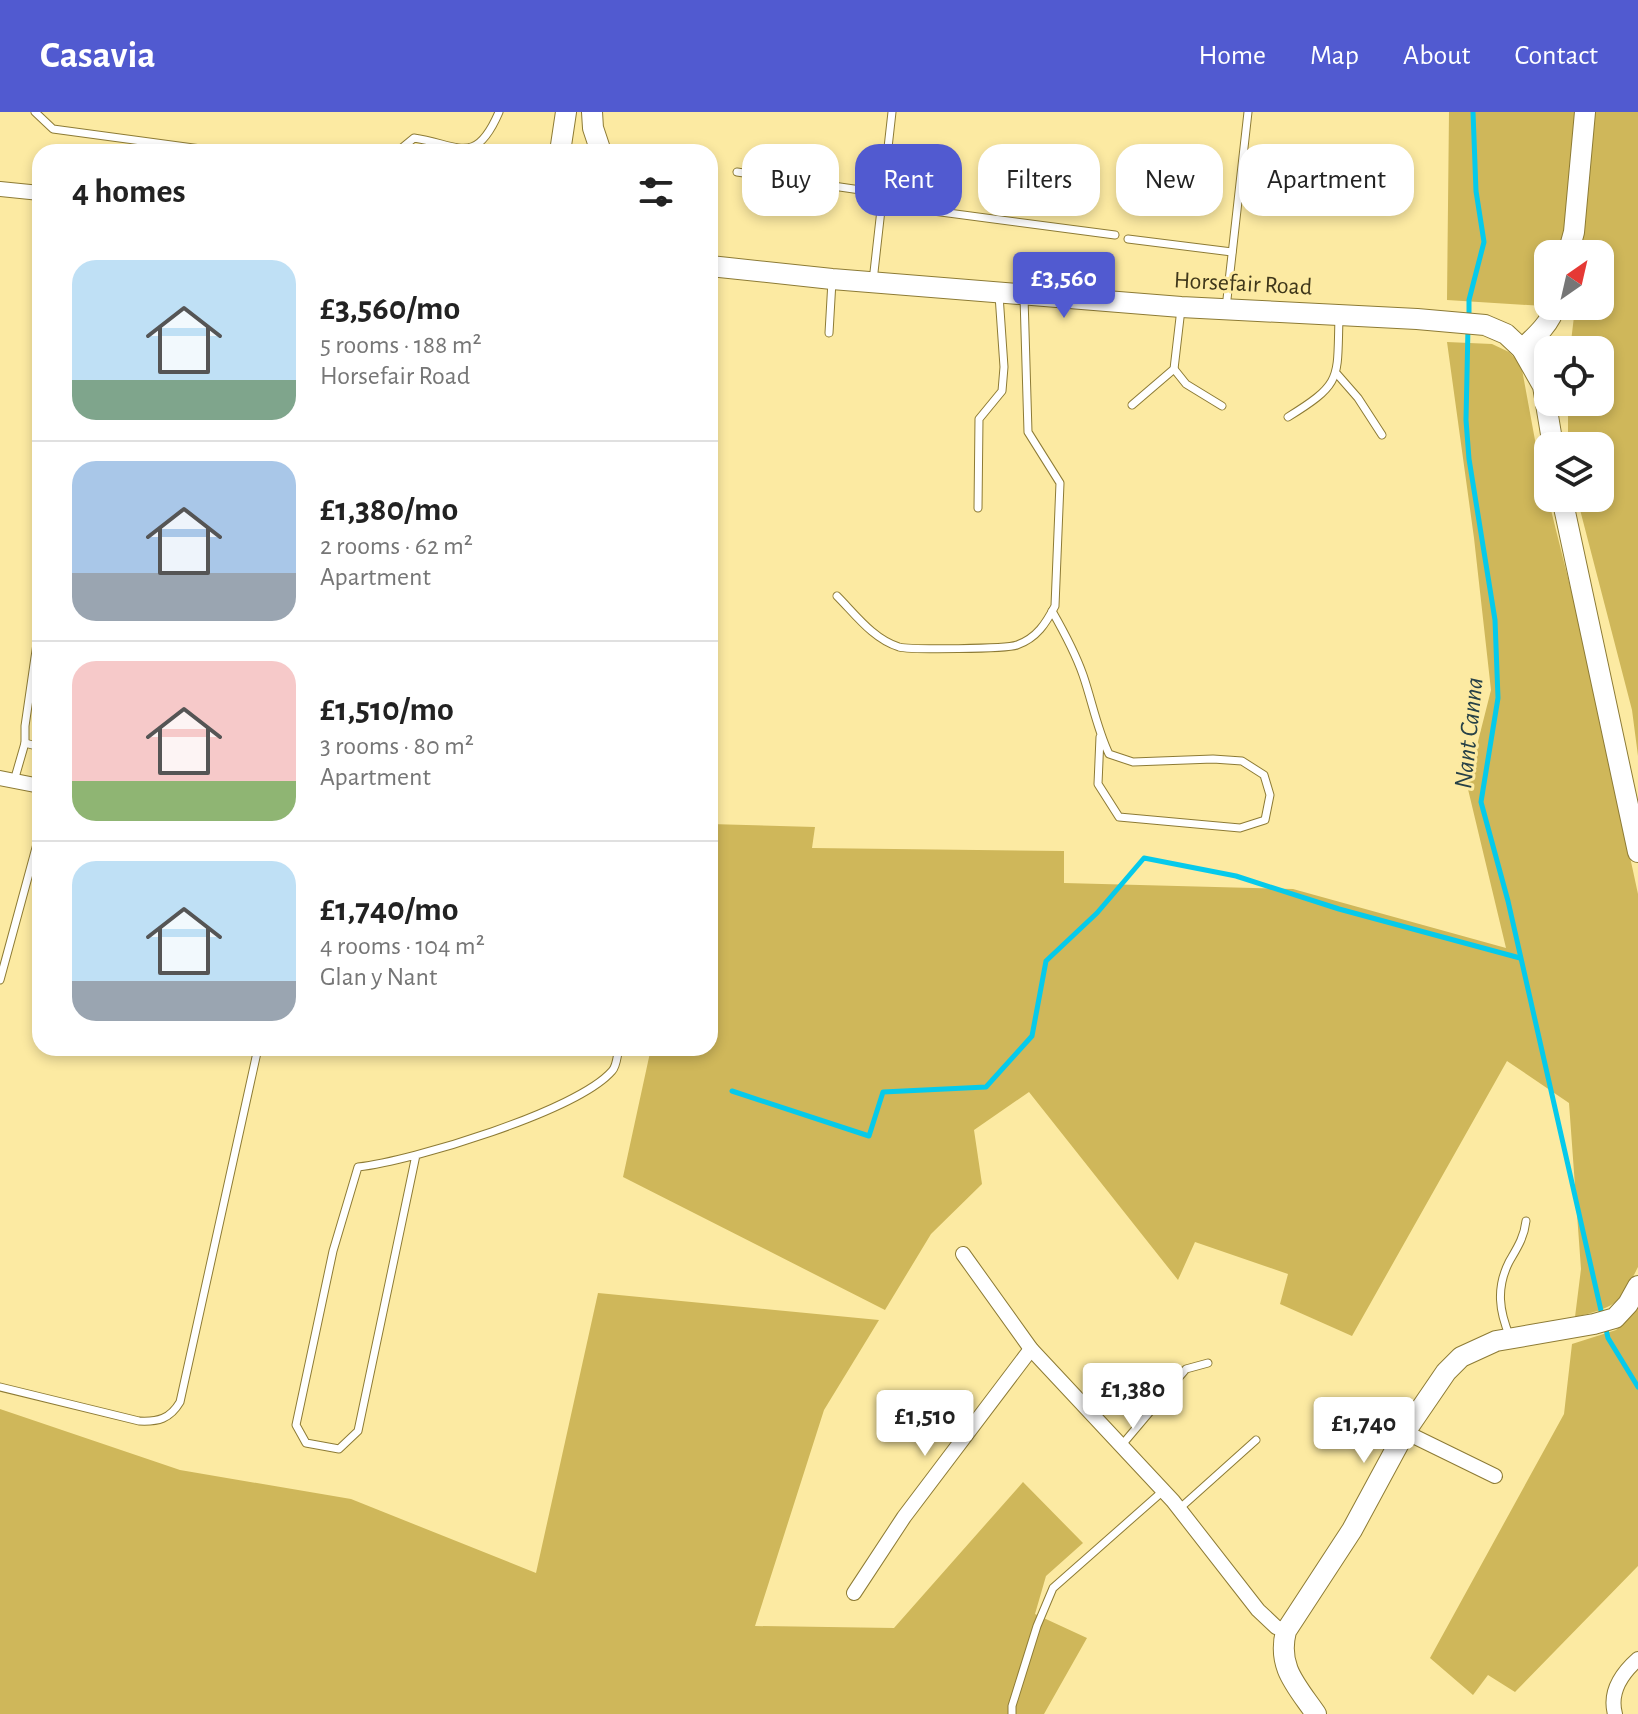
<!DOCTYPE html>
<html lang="en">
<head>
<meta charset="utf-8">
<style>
	body { margin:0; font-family:"Alegreya Sans",sans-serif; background:#f6f6f6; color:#222; height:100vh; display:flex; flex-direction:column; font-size:30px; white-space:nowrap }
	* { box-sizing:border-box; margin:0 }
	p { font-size:26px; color:#767676 }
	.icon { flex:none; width:44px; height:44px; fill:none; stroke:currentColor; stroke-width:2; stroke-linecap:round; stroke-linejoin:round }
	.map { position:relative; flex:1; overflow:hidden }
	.side { position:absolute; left:32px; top:32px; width:686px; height:912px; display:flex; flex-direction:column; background:#fff; border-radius:24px; box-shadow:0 4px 12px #0003 }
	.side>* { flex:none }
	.top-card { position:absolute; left:742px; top:32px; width:760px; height:72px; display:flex; gap:16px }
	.needle { width:52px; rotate:34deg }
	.buttons { position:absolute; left:1534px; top:128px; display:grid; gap:16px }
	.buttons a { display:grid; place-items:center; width:80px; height:80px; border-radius:16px; background:#fff; box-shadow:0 4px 12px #0003; font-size:40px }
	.price { position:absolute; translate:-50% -68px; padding:0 18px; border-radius:8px; background:#fff; color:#222; font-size:26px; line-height:52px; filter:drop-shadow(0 2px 4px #0008) }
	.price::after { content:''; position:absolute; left:50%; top:48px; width:24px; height:18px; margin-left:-12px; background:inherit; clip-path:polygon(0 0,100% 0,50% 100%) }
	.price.current { background:#515ad0; color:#fff }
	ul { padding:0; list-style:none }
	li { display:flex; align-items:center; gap:24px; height:200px; padding:0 40px }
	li+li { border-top:2px solid #e0e0e0 }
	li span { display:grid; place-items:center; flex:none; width:224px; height:160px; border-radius:24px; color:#555 }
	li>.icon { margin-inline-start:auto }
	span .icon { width:96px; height:96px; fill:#fffc; stroke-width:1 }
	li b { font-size:34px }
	h2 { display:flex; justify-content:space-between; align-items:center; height:96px; padding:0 40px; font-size:34px }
	.pill { padding:0 28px; border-radius:24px; background:#fff; box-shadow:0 4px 12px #0003; font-size:28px; line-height:72px }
	.pill.current { background:#515ad0; color:#fff }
	header { display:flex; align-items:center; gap:48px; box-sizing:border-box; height:112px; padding:0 40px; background:#515ad0; color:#fff }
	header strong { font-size:38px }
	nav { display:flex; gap:44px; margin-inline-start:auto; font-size:28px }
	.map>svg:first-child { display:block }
	.green { fill:#cfb75a; fill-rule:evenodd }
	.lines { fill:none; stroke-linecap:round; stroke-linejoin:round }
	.stream { stroke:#06caeb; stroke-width:5 }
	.lane-casing { stroke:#8d7b35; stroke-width:9 }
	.street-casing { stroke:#8d7b35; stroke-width:16 }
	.secondary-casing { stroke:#8d7b35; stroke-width:22 }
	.lane { stroke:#fff; stroke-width:7 }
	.street { stroke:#fff; stroke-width:14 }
	.secondary { stroke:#fff; stroke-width:20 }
	.labels { text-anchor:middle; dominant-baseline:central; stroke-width:6; stroke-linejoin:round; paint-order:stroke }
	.street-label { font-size:24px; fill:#3f371a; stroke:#fceaa2 }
	.water-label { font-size:26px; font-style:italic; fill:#274147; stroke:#fceaa2 }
</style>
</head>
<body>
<header>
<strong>Casavia</strong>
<nav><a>Home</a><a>Map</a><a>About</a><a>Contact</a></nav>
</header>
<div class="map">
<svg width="1638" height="1602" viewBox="0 0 1638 1602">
	<rect width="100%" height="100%" fill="#fceaa2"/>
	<g class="green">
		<path d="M1449,0H1638V644L1632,598L1577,386H1600V334H1568V290H1600V238H1570L1575,196L1447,188ZM1548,142H1600V194H1548Z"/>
		<path d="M1447,230L1492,232L1509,240L1521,252L1539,350L1582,522L1638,782V1155C1619,1193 1616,1195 1575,1205L1581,1157L1569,991L1507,949L1352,1224L1280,1192L1288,1162L1195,1130L1178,1168L1029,980L974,1018L982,1072L931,1122L885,1198L623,1065L651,936H710V712L815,715L812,736L1064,739V771L1293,777L1506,836L1467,673L1491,578L1474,426Z"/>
		<polygon points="598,1181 879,1208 824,1298 755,1514 894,1516 1023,1370 1083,1431 1046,1464 1035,1502 1087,1526 1044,1602 0,1602 0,1297 180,1358 351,1387 536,1461"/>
		<polygon points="1638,1196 1638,1454 1515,1580 1488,1563 1473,1583 1430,1546 1564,1302 1572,1232 1616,1218"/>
	</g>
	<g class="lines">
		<g class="stream">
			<polyline points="1469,205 1469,188 1484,130 1476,79 1473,0"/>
			<polyline points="1468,215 1466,308 1469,347 1495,508 1498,586 1481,690 1508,789 1602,1203"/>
			<polyline points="732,979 869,1024 883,980 986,975 1032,924 1046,849 1097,801 1144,746 1236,764 1339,797 1520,846"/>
			<polyline points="1605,1213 1608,1226 1638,1275"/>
		</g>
		<defs>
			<g id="lane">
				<polyline points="35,0 53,17 223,40"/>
				<path d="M397,40L414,26C458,32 475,56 499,0"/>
				<polyline points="737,60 881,81"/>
				<polyline points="880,99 903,95 1115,123"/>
				<polyline points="1128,127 1232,140"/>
				<polyline points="873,169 892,0"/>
				<polyline points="1226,196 1248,0"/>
				<polyline points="829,221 832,169"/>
				<polyline points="1174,257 1186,272 1222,294"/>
				<polyline points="1337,262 1358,286 1382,323"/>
				<polyline points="1132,293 1174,257 1181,197"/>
				<path d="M1288,305C1343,271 1337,267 1339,206"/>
				<polyline points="978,396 979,307 1002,279 1004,255 999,183"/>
				<path d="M837,484C855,502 873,527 899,535C910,538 1007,537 1017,533C1037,526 1046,511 1055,494L1060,371L1028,320L1024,185"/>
				<path d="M1052,499C1064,520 1075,540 1083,563C1092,589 1097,617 1109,642L1133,650L1213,647L1242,649L1264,663L1270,683L1265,708L1240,716L1119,705L1098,672L1100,625"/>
				<polyline points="25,631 40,635"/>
				<polyline points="14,669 25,631 25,614 40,511"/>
				<polyline points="0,868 40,721"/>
				<path d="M416,1043L358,1319L339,1337L306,1331L296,1313L333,1139L358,1055C412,1049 577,999 612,959C617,954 617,943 619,936"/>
				<path d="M1510,1225C1499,1199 1496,1176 1509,1150C1517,1136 1524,1126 1526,1109"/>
				<path d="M0,1275L139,1309C158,1310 170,1307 180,1290L258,936"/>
				<polyline points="1121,1334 1186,1257 1208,1251"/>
				<polyline points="1179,1397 1256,1328"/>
				<polyline points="1012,1602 1012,1594 1037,1514 1053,1476 1163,1379"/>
			</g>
			<g id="street">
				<polyline points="0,77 40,81"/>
				<polyline points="0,666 40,674"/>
				<polyline points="963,1142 1031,1237 1173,1389 1258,1498 1276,1515 1286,1519"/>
				<polyline points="1405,1320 1495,1364"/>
				<polyline points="854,1481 904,1405 1031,1237"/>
				<path d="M1615,1602C1609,1580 1621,1562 1638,1547"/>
			</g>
			<g id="secondary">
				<polyline points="592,0 593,16 601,40"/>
				<polyline points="560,40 566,0"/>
				<polyline points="1568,142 1574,120 1585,0"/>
				<polyline points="710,154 832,167 1181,195 1417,207 1485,213 1506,222 1522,237 1543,274 1553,334"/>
				<path d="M1522,237C1535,225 1551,211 1555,194"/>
				<polyline points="1562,386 1638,740"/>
				<path d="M1316,1602C1296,1573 1277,1555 1286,1519L1352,1418L1405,1320L1446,1260L1461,1245L1496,1229L1594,1212L1615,1206L1628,1192L1638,1174"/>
			</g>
		</defs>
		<use href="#lane" class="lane-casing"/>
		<use href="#street" class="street-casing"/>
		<use href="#secondary" class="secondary-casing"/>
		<use href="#lane" class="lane"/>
		<use href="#street" class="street"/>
		<use href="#secondary" class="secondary"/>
	</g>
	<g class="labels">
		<g class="street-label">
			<text transform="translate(1243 172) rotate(3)">Horsefair Road</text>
		</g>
		<g class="water-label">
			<text transform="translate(1469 621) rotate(-84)">Nant Canna</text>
		</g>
	</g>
</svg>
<div class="buttons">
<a><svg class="needle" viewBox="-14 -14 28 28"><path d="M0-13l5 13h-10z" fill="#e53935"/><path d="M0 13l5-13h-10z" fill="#767676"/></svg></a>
<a><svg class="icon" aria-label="locate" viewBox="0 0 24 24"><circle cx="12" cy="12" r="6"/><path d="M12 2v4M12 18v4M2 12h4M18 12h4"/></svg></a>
<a><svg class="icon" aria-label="layers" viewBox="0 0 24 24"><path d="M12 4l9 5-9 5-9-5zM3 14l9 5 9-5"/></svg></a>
</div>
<b class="price current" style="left:1064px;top:208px">£3,560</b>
<b class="price" style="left:1133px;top:1319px">£1,380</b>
<b class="price" style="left:925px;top:1346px">£1,510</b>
<b class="price" style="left:1364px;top:1353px">£1,740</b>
<div class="top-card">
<a class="pill">Buy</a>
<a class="pill current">Rent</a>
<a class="pill">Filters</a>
<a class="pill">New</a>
<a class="pill">Apartment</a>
</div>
<section class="side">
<h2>4 homes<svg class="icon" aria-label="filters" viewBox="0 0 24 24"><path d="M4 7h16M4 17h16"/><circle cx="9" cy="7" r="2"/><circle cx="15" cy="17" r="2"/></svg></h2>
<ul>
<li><span style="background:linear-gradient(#bfe0f5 75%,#7fa58c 0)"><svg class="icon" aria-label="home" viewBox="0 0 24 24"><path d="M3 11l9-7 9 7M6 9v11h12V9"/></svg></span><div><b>£3,560/mo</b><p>5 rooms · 188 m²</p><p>Horsefair Road</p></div></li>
<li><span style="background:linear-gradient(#a9c7e8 70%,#9aa5b1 0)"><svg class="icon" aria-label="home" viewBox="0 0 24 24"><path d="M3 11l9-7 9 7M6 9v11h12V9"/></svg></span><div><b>£1,380/mo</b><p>2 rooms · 62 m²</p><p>Apartment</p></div></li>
<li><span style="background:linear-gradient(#f6c9c9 75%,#8fb573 0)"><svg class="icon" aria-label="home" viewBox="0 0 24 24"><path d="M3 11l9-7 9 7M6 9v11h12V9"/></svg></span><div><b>£1,510/mo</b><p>3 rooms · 80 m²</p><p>Apartment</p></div></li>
<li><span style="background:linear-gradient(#bfe0f5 75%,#9aa5b1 0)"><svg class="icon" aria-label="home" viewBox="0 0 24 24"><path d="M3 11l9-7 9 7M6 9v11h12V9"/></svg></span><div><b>£1,740/mo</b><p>4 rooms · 104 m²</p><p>Glan y Nant</p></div></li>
</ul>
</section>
</div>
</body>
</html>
